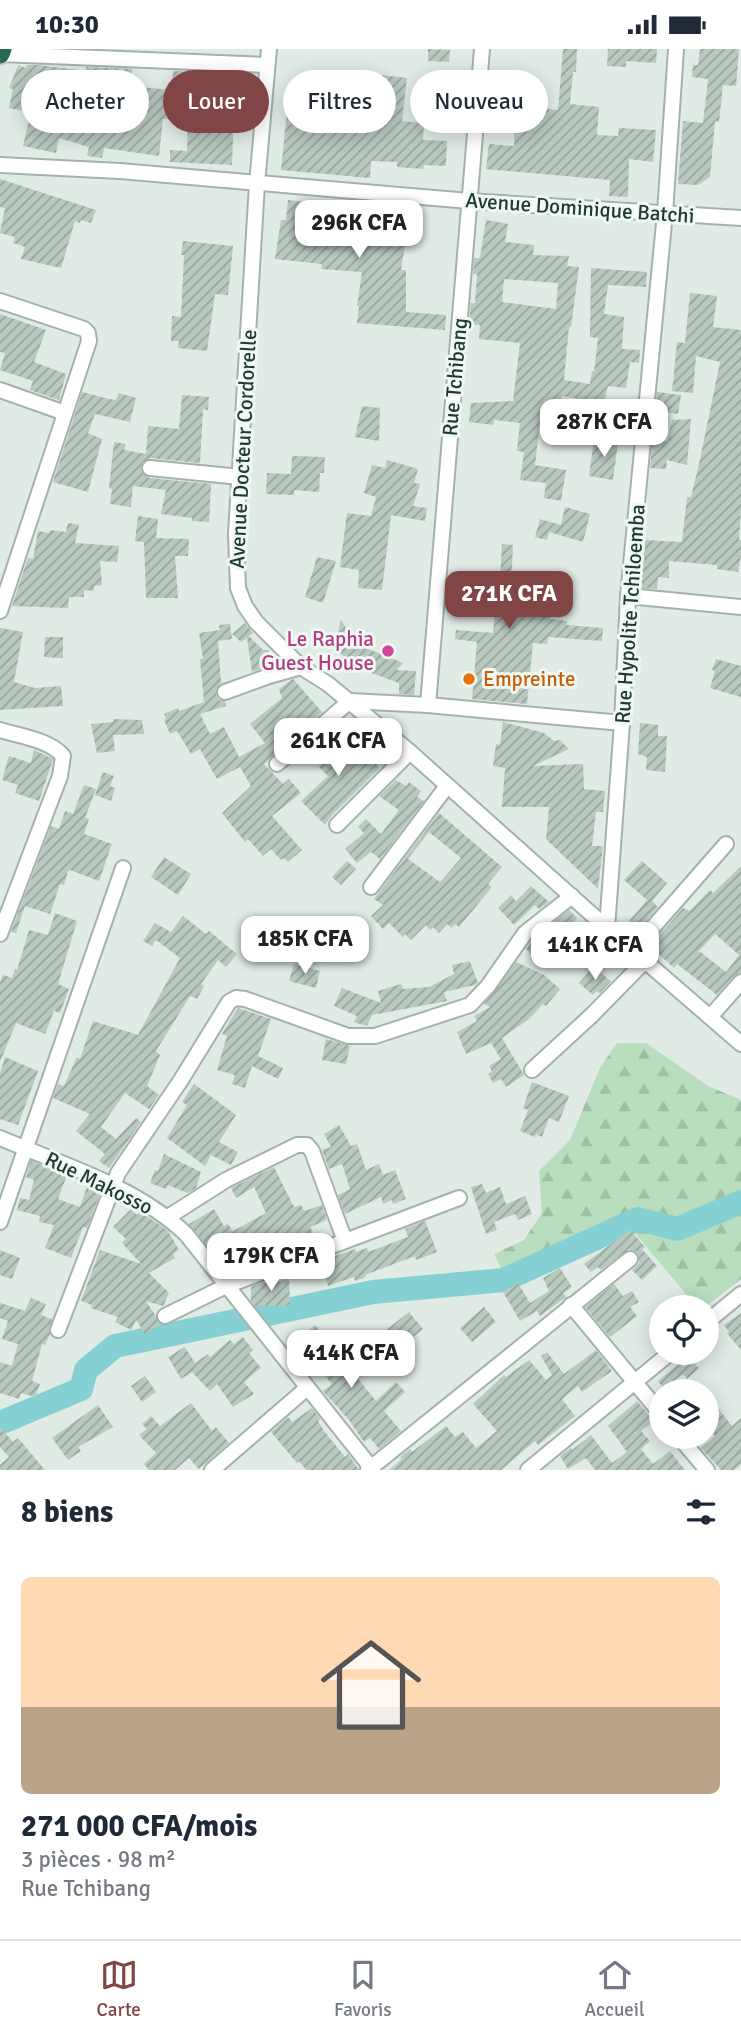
<!DOCTYPE html>
<html lang="fr">
<head>
<meta charset="utf-8">
<style>
	body { margin:0; font-family:Signika,sans-serif; background:#f6f6f7; color:#1f2937; height:100vh; display:flex; flex-direction:column; font-size:26px; white-space:nowrap }
	* { box-sizing:border-box; margin:0 }
	p { font-size:23px; color:#747a83 }
	.icon { flex:none; width:38px; height:38px; fill:none; stroke:currentColor; stroke-width:2; stroke-linecap:round; stroke-linejoin:round }
	.map { position:relative; height:1421px; overflow:hidden }
	.details { display:flex; flex-direction:column; background:#fff; flex:1 }
	.details>* { flex:none }
	.hud { position:absolute; left:21px; top:21px; width:700px; height:63px; display:flex; gap:14px }
	.fabs { position:absolute; left:649px; top:1246px; display:grid; gap:14px }
	.fabs a { display:grid; place-items:center; width:70px; height:70px; border-radius:50%; background:#fff; box-shadow:0 4px 18px #0003; font-size:35px }
	.price { position:absolute; translate:-50% -60px; padding:0 16px; border-radius:14px; background:#fff; color:#222; font-size:23px; line-height:46px; filter:drop-shadow(0 2px 4px #0008) }
	.price::after { content:''; position:absolute; left:50%; top:42px; width:21px; height:16px; margin-left:-10px; background:inherit; clip-path:polygon(0 0,100% 0,50% 100%) }
	.price.current { background:#804544; color:#fff }
	ul { padding:0; list-style:none }
	li { display:grid; align-content:center; gap:14px; height:371px; padding:0 21px }
	li+li { border-top:2px solid #e0e1e3 }
	li span { display:grid; place-items:center; height:217px; border-radius:10px; color:#555 }
	li>.icon { margin-inline-start:auto }
	span .icon { width:126px; height:126px; fill:#fffc; stroke-width:1 }
	li b { font-size:30px }
	h2 { display:flex; justify-content:space-between; align-items:center; height:84px; padding:0 21px; font-size:30px }
	.chip { padding:0 24px; border-radius:32px; background:#fff; box-shadow:0 4px 18px #0003; font-size:24px; line-height:63px }
	.chip.current { background:#804544; color:#fff }
	.status { display:flex; justify-content:space-between; align-items:center; height:49px; padding:0 35px; background:#fff; direction:ltr }
	.status svg { height:19px; fill:currentColor }
	.dock { display:flex; justify-content:space-around; align-items:center; height:98px; border-top:2px solid #e0e1e3; background:#fff; font-size:19px; color:#747a83 }
	.dock a { display:grid; justify-items:center; gap:4px }
	.dock .current { color:#804544 }
	.map>svg:first-child { display:block }
	.forest { fill:url(#forest-firs) }
	.lines { fill:none; stroke-linecap:round; stroke-linejoin:round }
	.river { stroke:#85d0d3; stroke-width:24 }
	.building { fill:url(#building-hatch); fill-rule:evenodd }
	.minor-casing { stroke:#a3b3ab; stroke-width:18 }
	.highway-casing { stroke:#c1c8c5; stroke-width:23 }
	.minor { stroke:#fff; stroke-width:14 }
	.highway { stroke:#2b6955; stroke-width:19 }
	.hotel-dot { fill:#d1479c; stroke:#f0f8f3; stroke-width:2.5 }
	.food-dot { fill:#e8710a; stroke:#f0f8f3; stroke-width:2.5 }
	.labels { text-anchor:middle; dominant-baseline:central; stroke-width:6; stroke-linejoin:round; paint-order:stroke }
	.street-label { font-size:21px; fill:#203c31; stroke:#f0f8f3 }
	.hotel-label { font-size:21px; fill:#b23c85; stroke:#f0f8f3; text-anchor:end }
	.food-label { font-size:21px; fill:#c56008; stroke:#f0f8f3; text-anchor:start }
</style>
</head>
<body>
<div class="status"><b>10:30</b><svg viewBox="0 0 49 12"><path d="M0 12V9h3v3zM5 12V6h3v6zM10 12V3h3v9zM15 12V0h3v12zM26 1h20v11H26zM47 4h2v5h-2z"/></svg></div>
<div class="map">
<svg width="741" height="1421" viewBox="0 0 741 1421">
	<defs>
		<pattern id="forest-firs" width="22" height="20" patternUnits="userSpaceOnUse" patternTransform="scale(1.75)"><rect width="22" height="20" fill="#b8debe"/><path d="M5 1l3.5 6h-7zM16 11l3.5 6h-7z" fill="#9ebfa4"/></pattern>
		<pattern id="building-hatch" width="6" height="6" patternUnits="userSpaceOnUse" patternTransform="scale(1.75)"><rect width="6" height="6" fill="#b8c9c0"/><path d="M-1 1l2-2M0 6l6-6M5 7l2-2" fill="none" stroke="#95a49d"/></pattern>
	</defs>
	<rect width="100%" height="100%" fill="#e0ebe5"/>
	<polygon class="forest" points="617,994 646,994 708,1037 741,1051 741,1230 705,1258 697,1258 624,1171 559,1205 503,1223 494,1205 524,1191 542,1164 539,1122 570,1091 600,1019"/>
	<g class="lines">
		<polyline class="river" points="0,1374 81,1340 86,1321 115,1297 373,1243 504,1231 638,1170 677,1180 741,1153"/>
	</g>
	<g class="building">
		<polygon points="428,0 450,1 449,13 428,12"/>
		<polygon points="563,0 577,0 576,23 573,23 570,55 599,58 597,86 618,87 619,79 656,81 653,113 629,110 628,148 609,147 610,131 486,120 489,95 514,97 515,59 512,59 514,32 535,33 534,49 537,49 536,59 558,61"/>
		<polygon points="608,0 657,0 656,14 626,12 626,18 607,17"/>
		<polygon points="700,0 739,0 736,37 723,36 719,73 715,72 710,128 698,136 678,135 683,72 703,74 708,30 692,28 693,16 698,16"/>
		<polygon points="18,16 26,19 27,16 38,16 86,22 86,18 132,20 131,37 171,41 173,22 237,24 237,39 222,39 222,61 234,61 232,116 170,113 170,101 187,102 188,70 163,70 159,107 104,99 102,109 87,107 89,98 59,89 56,104 23,97 31,63 9,59 13,40 9,39"/>
		<polygon points="382,26 407,29 402,72 424,74 423,91 447,92 446,117 424,116 423,120 397,118 397,113 371,112 370,129 281,121 287,62 377,70"/>
		<polygon points="430,32 455,35 452,58 428,55"/>
		<polygon points="0,130 96,161 91,174 81,171 80,174 75,172 61,219 21,210 25,198 13,194 15,188 0,184 5,159 0,158"/>
		<polygon points="288,151 314,154 313,169 384,177 386,163 412,166 410,175 417,176 414,197 405,196 401,221 406,221 406,263 446,266 445,281 357,274 359,257 357,257 362,223 321,220 322,215 275,210 281,171 286,171"/>
		<path d="M486,171L508,175L505,193L534,196L533,206L569,207L567,217L579,218L571,278H569L564,331L590,335L592,322L594,323L598,289L590,288L591,219L647,223L646,238L608,236L604,265L624,268L622,300L640,301L639,314L630,313L626,339L608,337L602,361L585,359L586,351L562,347L560,358L542,355L535,416L566,421L561,452L544,449L546,434L520,431L524,403L517,402L520,374L494,371L493,376L469,373L471,354L513,352L520,294L479,290L480,276L469,275L471,254H475L477,225H473L474,209H480ZM504,230L558,234L556,260L502,253Z"/>
		<polygon points="183,192 233,197 228,246 215,245 207,302 178,299 179,292 171,292 172,267 181,268 184,206 181,206"/>
		<polygon points="690,244 717,247 713,278 741,281 741,459 739,491 741,491 741,506 738,523 717,520 717,516 669,512 669,529 658,528 657,540 641,539 645,491 682,493 687,448 691,448 699,415 720,313 696,307 693,344 672,342 677,293 685,294"/>
		<polygon points="0,265 46,281 34,313 66,325 59,351 30,341 33,332 0,321 5,304 0,303"/>
		<polygon points="82,343 109,350 116,351 119,344 136,349 130,373 95,365 88,384 102,390 88,443 53,433"/>
		<polygon points="657,343 681,346 678,365 659,362 660,355 656,355"/>
		<polygon points="182,346 209,348 208,361 203,360 200,414 150,409 142,414 141,422 149,429 211,435 209,473 192,472 192,469 161,465 166,441 133,437 131,458 110,455 112,440 109,439 114,393 126,395 124,401 146,405 148,377 179,380"/>
		<polygon points="362,357 380,359 379,392 355,388"/>
		<polygon points="691,370 687,416 667,411 666,420 650,419 652,396 655,397 656,391 667,392 672,371"/>
		<polygon points="594,390 618,394 613,431 589,427"/>
		<polygon points="292,407 325,408 324,424 320,424 319,443 294,441 294,446 266,445 267,424 291,425"/>
		<polygon points="387,411 418,420 414,434 420,435 413,457 427,459 425,472 391,466 382,541 358,539 359,521 340,518 347,464 371,467 376,448 364,444 372,416 385,419"/>
		<polygon points="565,458 590,465 583,493 549,483 547,491 535,488 540,470 561,476"/>
		<polygon points="138,467 158,470 156,489 189,490 188,507 175,507 178,549 146,549 144,493 135,492"/>
		<polygon points="68,474 79,476 75,494 119,497 117,513 100,512 102,536 94,537 94,542 84,541 84,548 69,548 68,559 12,557 28,509 33,510 38,482 49,484 50,481 66,483"/>
		<polygon points="502,495 513,496 510,560 513,560 521,534 531,535 531,539 553,541 550,570 567,572 567,576 603,579 602,592 548,588 547,595 533,594 527,655 472,650 477,593 455,590 456,581 493,584 495,564 446,560 448,529 500,532"/>
		<polygon points="317,508 336,512 323,554 305,548"/>
		<polygon points="341,571 356,595 403,614 396,621 416,622 414,646 399,645 399,634 355,618 334,598"/>
		<polygon points="245,574 253,584 249,587 263,601 268,601 277,615 252,623 247,589 241,593 232,585"/>
		<polygon points="230,575 232,590 218,592 221,634 216,641 216,646 219,651 225,652 226,657 200,665 210,685 224,678 239,708 265,694 250,675 282,649 279,640 293,630 322,663 264,715 283,735 289,730 301,744 272,767 302,801 288,813 284,809 281,811 271,800 263,807 248,790 245,793 222,764 251,737 240,718 217,730 200,700 191,705 177,682 170,685 164,671 166,670 164,665 178,659 179,662 204,653 200,610 203,610 199,584 220,581 219,576"/>
		<polygon points="0,579 23,583 14,633 35,639 61,637 63,657 0,661"/>
		<polygon points="45,588 63,588 63,609 44,608"/>
		<polygon points="716,610 741,617 741,648 710,639 715,622 712,621"/>
		<polygon points="113,670 142,671 144,685 113,686 115,702 97,704 91,675 113,673"/>
		<polygon points="503,673 544,684 554,692 560,691 569,700 533,717 583,715 584,740 605,742 603,763 596,763 592,797 603,797 598,840 546,790 549,758 502,758 505,719 493,717 496,695 500,696"/>
		<polygon points="640,674 658,676 658,687 667,687 665,723 646,721 647,708 638,705"/>
		<polygon points="340,691 352,702 357,696 380,719 333,765 325,776 301,752 328,727 319,718 322,715 308,701 317,693 328,704"/>
		<polygon points="34,701 53,710 39,752 15,744 18,736 2,731 9,707 31,714"/>
		<polygon points="103,723 114,727 110,737 115,739 111,752 95,746"/>
		<polygon points="396,731 406,737 409,733 421,742 417,748 424,752 380,810 371,803 357,814 345,800 364,784 358,778 366,770 381,785 399,761 379,747"/>
		<polygon points="84,736 96,740 85,769 89,770 84,785 112,795 99,832 70,821 68,822 64,836 60,835 50,865 25,857 16,884 11,883 51,777 59,780 65,762 73,765"/>
		<path d="M439,764L502,818L488,835L492,838L459,878L455,875L452,879L447,875L439,884L433,878L430,881L426,876L411,891L405,885L403,888L389,874L383,880L371,867L383,856L374,850ZM429,783L461,809L440,833L408,810Z"/>
		<polygon points="164,808 191,825 178,846 151,828"/>
		<polygon points="347,812 356,820 341,836 332,828"/>
		<polygon points="642,812 667,834 652,852 658,858 639,880 629,872 647,851 624,831"/>
		<path d="M741,817V924L734,927L717,946L677,915L674,919L650,897L683,859L690,862L710,841L713,844ZM715,885L739,906L726,923L699,902Z"/>
		<polygon points="531,837 549,853 539,860 535,856 514,876 498,859 511,846 516,852"/>
		<polygon points="569,861 577,869 571,875 581,884 568,896 560,887 536,910 526,900 532,891"/>
		<polygon points="55,864 77,872 58,935 69,940 60,964 54,962 45,985 16,974 0,1013 0,933 3,926 12,929 15,920 17,921 29,881 48,886"/>
		<polygon points="183,867 206,885 209,882 237,905 226,918 218,911 201,935 204,937 197,950 190,947 156,1002 160,1006 147,1037 159,1046 149,1060 125,1044 101,1078 116,1090 136,1069 141,1073 109,1119 99,1112 105,1105 76,1082 90,1065 53,1049 58,1035 64,1037 77,1008 80,1010 93,972 138,986 180,909 156,891 152,897 143,892 155,874 171,883"/>
		<polygon points="470,912 478,934 475,936 444,943 447,952 372,966 367,977 354,973 357,967 334,957 342,939 381,954 378,942 401,935 403,940 429,938 454,925 452,916"/>
		<polygon points="516,913 544,926 560,940 546,957 543,955 529,970 502,989 524,1026 506,1038 501,1030 493,1034 488,1025 492,1022 489,1017 501,1010 491,994 466,1005 457,983 477,972 474,967 490,958 484,955"/>
		<polygon points="294,915 320,922 316,939 289,932"/>
		<polygon points="593,918 611,932 600,944 597,942 593,946 579,934"/>
		<polygon points="238,959 271,970 258,1007 283,1019 278,1030 252,1017 245,1039 232,1035 235,1026 217,1021 227,987 222,985"/>
		<polygon points="326,990 350,997 346,1015 322,1011"/>
		<polygon points="5,1008 38,1022 18,1076 0,1070 0,1024"/>
		<polygon points="532,1033 569,1047 559,1073 549,1069 542,1088 536,1085 535,1088 520,1082 528,1061 523,1059"/>
		<polygon points="194,1035 236,1066 219,1093 238,1103 231,1116 211,1106 205,1117 167,1089 187,1056 182,1053"/>
		<polygon points="339,1076 351,1097 357,1095 366,1121 379,1115 383,1126 395,1121 406,1150 393,1155 392,1151 383,1155 381,1148 345,1165 338,1146 350,1140 342,1115 329,1120 322,1101 331,1098 324,1085"/>
		<polygon points="164,1105 201,1123 196,1139 187,1144 168,1136 166,1140 150,1134 155,1121 158,1122"/>
		<polygon points="31,1112 67,1126 58,1150 80,1158 88,1135 101,1142 87,1179 83,1178 71,1209 45,1199 54,1176 39,1173 40,1167 17,1161 20,1149 29,1151 34,1131 26,1128"/>
		<polygon points="274,1118 294,1158 301,1156 304,1162 322,1156 327,1171 310,1178 317,1192 284,1205 277,1191 245,1206 248,1210 227,1222 189,1175 214,1160 224,1177 228,1175 233,1182 266,1164 254,1138 236,1149 231,1139"/>
		<polygon points="482,1135 486,1144 500,1138 506,1155 525,1147 532,1165 518,1171 515,1165 494,1173 497,1181 486,1185 471,1138"/>
		<polygon points="131,1160 137,1166 140,1163 160,1176 168,1182 179,1201 173,1205 175,1209 149,1224 169,1244 163,1257 146,1252 161,1275 145,1285 136,1271 131,1281 115,1273 118,1268 91,1259 92,1256 81,1252 100,1201 141,1215 122,1194 126,1190 113,1178"/>
		<polygon points="425,1172 437,1203 416,1211 415,1207 365,1226 366,1228 355,1232 354,1228 328,1237 320,1214 304,1222 302,1219 355,1200 356,1203 367,1199 368,1203 408,1188 405,1180"/>
		<polygon points="630,1181 645,1198 642,1200 657,1217 642,1231 632,1221 639,1214 639,1208 637,1203 629,1200 601,1221 598,1218 591,1223 584,1215"/>
		<polygon points="0,1201 20,1209 12,1230 0,1226"/>
		<polygon points="560,1219 572,1238 563,1244 566,1248 540,1267 537,1262 520,1272 503,1243 518,1234 530,1254 549,1242 543,1229"/>
		<polygon points="277,1228 279,1233 289,1229 290,1256 256,1257 251,1252 251,1238"/>
		<polygon points="614,1235 623,1247 632,1242 639,1253 630,1258 637,1267 610,1288 585,1258"/>
		<polygon points="31,1249 46,1255 41,1266 52,1270 50,1285 45,1296 42,1295 32,1332 40,1335 35,1348 21,1344 19,1350 0,1344 0,1313 12,1317 18,1295 2,1290 8,1272 0,1269 0,1254 25,1262"/>
		<polygon points="484,1258 496,1273 472,1293 460,1279"/>
		<polygon points="409,1263 423,1280 401,1298 386,1281"/>
		<polygon points="741,1264 741,1301 727,1284 729,1283 724,1276"/>
		<polygon points="315,1276 376,1352 396,1333 405,1343 384,1362 401,1382 379,1400 370,1389 364,1393 349,1371 323,1342 332,1335 303,1300 295,1307 288,1298"/>
		<polygon points="243,1288 253,1301 249,1304 261,1319 244,1333 254,1345 233,1358 217,1335 210,1342 192,1323 181,1330 168,1308 185,1298 195,1314 208,1305 210,1308 230,1291 234,1295"/>
		<polygon points="596,1301 612,1322 582,1343 578,1337 562,1350 575,1367 538,1396 535,1392 501,1421 389,1421 402,1410 400,1408 410,1400 412,1403 446,1377 455,1388 463,1383 476,1399 497,1382 473,1355 504,1326 506,1328 529,1311 546,1331 552,1326 541,1307 547,1303 564,1325"/>
		<polygon points="691,1311 699,1319 687,1330 683,1325 664,1340 658,1332 680,1314 684,1318"/>
		<polygon points="145,1327 156,1343 142,1353 131,1337"/>
		<polygon points="707,1345 732,1377 741,1369 741,1415 734,1421 721,1421 701,1399 715,1387 707,1377"/>
		<polygon points="637,1352 654,1372 641,1382 650,1392 641,1400 653,1415 670,1402 685,1421 595,1421 586,1409 568,1420 560,1407 571,1399 572,1401 591,1386 612,1414 627,1403 608,1377"/>
		<polygon points="191,1354 212,1382 216,1378 229,1394 199,1420 189,1409 175,1421 149,1421 144,1415 156,1404 139,1386 147,1380 142,1375 151,1367 160,1377"/>
		<polygon points="98,1356 113,1378 78,1398 81,1402 68,1411 52,1389"/>
		<polygon points="312,1359 320,1370 318,1372 324,1382 345,1408 348,1405 359,1421 306,1421 299,1412 297,1414 271,1383 288,1368 292,1373"/>
		<polygon points="0,1378 13,1393 18,1389 45,1421 0,1421 0,1416 9,1408 0,1398"/>
	</g>
	<g class="lines">
		<defs>
			<g id="minor">
				<polyline points="269,0 257,135 236,485 238,539 245,557 256,573 301,618 328,635 410,703 607,879 741,995"/>
				<polyline points="0,5 267,16"/>
				<polyline points="0,116 120,122 469,152 741,169"/>
				<polyline points="0,252 84,280 88,284 89,292 0,562"/>
				<polyline points="0,341 65,364"/>
				<polyline points="150,419 240,428"/>
				<polyline points="628,547 741,558"/>
				<polyline points="225,643 269,627 301,618"/>
				<polyline points="428,656 482,0"/>
				<path d="M0,681C19,687 50,691 63,707L60,727L0,885"/>
				<polyline points="277,715 350,652 428,656 622,674"/>
				<polyline points="337,776 410,703"/>
				<polyline points="371,838 447,737"/>
				<polyline points="607,879 622,674 628,547 665,164 676,0"/>
				<polyline points="634,900 726,795"/>
				<polyline points="710,968 741,933"/>
				<polyline points="532,1021 592,966 646,911"/>
				<path d="M0,1089C63,1116 135,1137 186,1185L373,1421"/>
				<polyline points="168,1168 226,1131 297,1096 307,1096 312,1102 345,1192"/>
				<polyline points="0,1173 123,819"/>
				<polyline points="571,1256 662,1366"/>
				<polyline points="165,1267 226,1237 459,1149"/>
				<polyline points="707,1273 741,1245"/>
				<polyline points="58,1281 118,1124 181,1031 229,953 236,949 245,950 348,987 375,987 470,956 488,937 525,884 572,847"/>
				<polyline points="679,1388 707,1421"/>
				<polyline points="212,1421 307,1339"/>
				<polyline points="368,1421 630,1210"/>
				<polyline points="528,1421 670,1304"/>
			</g>
			<polyline id="highway" points="0,5 2,0"/>
		</defs>
		<use href="#minor" class="minor-casing"/>
		<use href="#highway" class="highway-casing"/>
		<use href="#minor" class="minor"/>
		<use href="#highway" class="highway"/>
	</g>
	<circle class="hotel-dot" cx="388" cy="602" r="7"/>
	<circle class="food-dot" cx="469" cy="630" r="7"/>
	<g class="labels">
		<g class="street-label">
			<text transform="translate(580 159) rotate(4)">Avenue Dominique Batchi</text>
			<text transform="translate(455 328) rotate(-85)">Rue Tchibang</text>
			<text transform="translate(243 400) rotate(-87)">Avenue Docteur Cordorelle</text>
			<text transform="translate(630 565) rotate(-86)">Rue Hypolite Tchiloemba</text>
			<text transform="translate(99 1134) rotate(26)">Rue Makosso</text>
		</g>
		<g class="hotel-label">
			<text x="374" y="590">Le Raphia<tspan x="374" dy="24">Guest House</tspan></text>
		</g>
		<g class="food-label">
			<text x="483" y="630">Empreinte</text>
		</g>
	</g>
</svg>
<div class="fabs">
<a><svg class="icon" aria-label="locate" viewBox="0 0 24 24"><circle cx="12" cy="12" r="6"/><path d="M12 2v4M12 18v4M2 12h4M18 12h4"/></svg></a>
<a><svg class="icon" aria-label="layers" viewBox="0 0 24 24"><path d="M12 4l9 5-9 5-9-5zM3 14l9 5 9-5"/></svg></a>
</div>
<b class="price" style="left:359px;top:211px">296K CFA</b>
<b class="price" style="left:604px;top:410px">287K CFA</b>
<b class="price current" style="left:509px;top:582px">271K CFA</b>
<b class="price" style="left:338px;top:729px">261K CFA</b>
<b class="price" style="left:305px;top:927px">185K CFA</b>
<b class="price" style="left:595px;top:933px">141K CFA</b>
<b class="price" style="left:271px;top:1244px">179K CFA</b>
<b class="price" style="left:351px;top:1341px">414K CFA</b>
<div class="hud">
<a class="chip">Acheter</a>
<a class="chip current">Louer</a>
<a class="chip">Filtres</a>
<a class="chip">Nouveau</a>
</div>
</div>
<section class="details">
<h2>8 biens<svg class="icon" aria-label="filters" viewBox="0 0 24 24"><path d="M4 7h16M4 17h16"/><circle cx="9" cy="7" r="2"/><circle cx="15" cy="17" r="2"/></svg></h2>
<ul>
<li><span style="background:linear-gradient(#ffd9b3 60%,#b9a48a 0)"><svg class="icon" aria-label="home" viewBox="0 0 24 24"><path d="M3 11l9-7 9 7M6 9v11h12V9"/></svg></span><div><b>271 000 CFA/mois</b><p>3 pièces · 98 m²</p><p>Rue Tchibang</p></div></li>
</ul>
</section>
<nav class="dock">
<a class="current"><svg class="icon" aria-label="map" viewBox="0 0 24 24"><path d="M3 6l6-2 6 2 6-2v14l-6 2-6-2-6 2zM9 4v14M15 6v14"/></svg>Carte</a>
<a><svg class="icon" aria-label="saved" viewBox="0 0 24 24"><path d="M7 4h10v16l-5-4-5 4z"/></svg>Favoris</a>
<a><svg class="icon" aria-label="home" viewBox="0 0 24 24"><path d="M3 11l9-7 9 7M6 9v11h12V9"/></svg>Accueil</a>
</nav>
</body>
</html>
